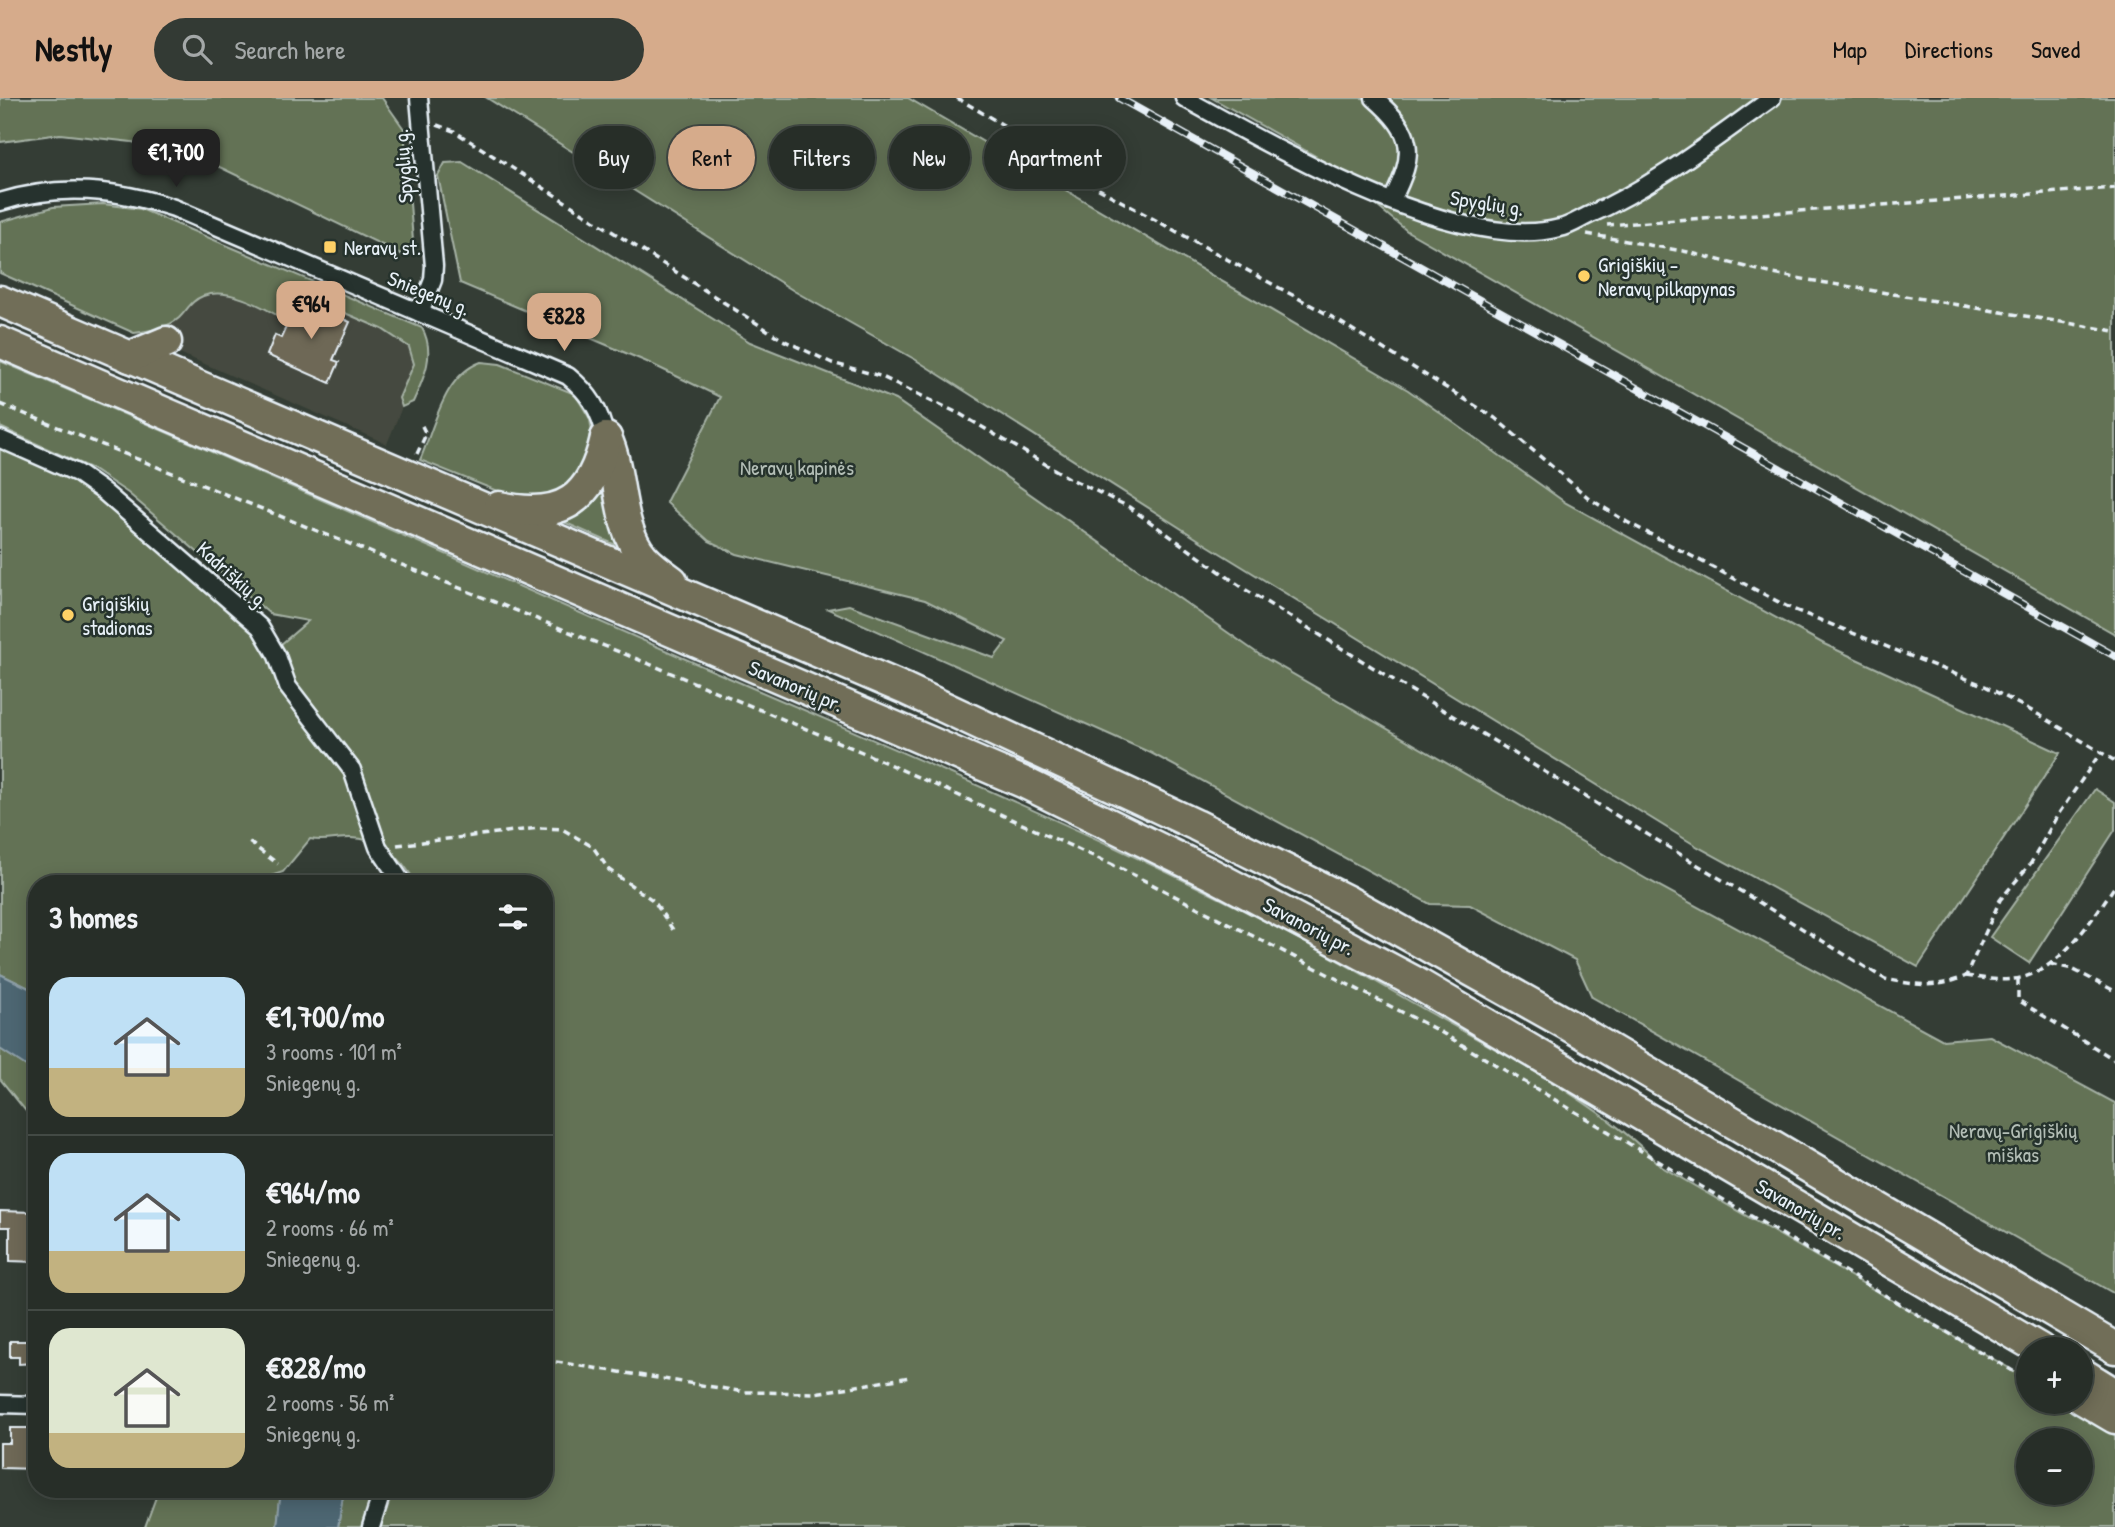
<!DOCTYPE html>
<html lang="en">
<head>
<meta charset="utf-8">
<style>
	body { margin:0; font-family:"Patrick Hand",sans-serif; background:#333a34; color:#f1f3f6; height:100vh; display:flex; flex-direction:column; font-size:26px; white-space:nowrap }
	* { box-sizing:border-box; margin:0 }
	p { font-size:23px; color:#a4a8a8 }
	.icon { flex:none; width:38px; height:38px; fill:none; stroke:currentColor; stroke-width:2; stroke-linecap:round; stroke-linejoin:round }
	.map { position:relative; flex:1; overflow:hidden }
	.panel { position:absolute; left:28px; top:777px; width:525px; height:623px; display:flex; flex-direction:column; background:#272e28; border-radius:28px; box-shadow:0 4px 18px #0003,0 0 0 2px #434a45 }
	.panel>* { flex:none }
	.top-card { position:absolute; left:574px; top:28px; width:665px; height:63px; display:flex; gap:14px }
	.fabs { position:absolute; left:2016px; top:1239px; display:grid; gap:14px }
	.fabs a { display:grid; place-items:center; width:77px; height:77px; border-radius:50%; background:#272e28; box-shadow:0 4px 18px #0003,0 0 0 2px #434a45; font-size:35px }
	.price { position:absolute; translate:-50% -60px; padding:0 16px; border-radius:14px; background:#d6ab8b; color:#111; font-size:23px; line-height:46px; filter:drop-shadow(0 2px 4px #0008) }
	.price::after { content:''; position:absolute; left:50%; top:42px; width:21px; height:16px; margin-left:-10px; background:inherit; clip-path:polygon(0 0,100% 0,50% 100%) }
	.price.selected { background:#222; color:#fff }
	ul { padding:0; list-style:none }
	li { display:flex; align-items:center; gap:21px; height:175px; padding:0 21px }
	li+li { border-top:2px solid #434a45 }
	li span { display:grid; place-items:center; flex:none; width:196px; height:140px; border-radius:21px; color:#555 }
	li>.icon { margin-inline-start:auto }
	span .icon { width:84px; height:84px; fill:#fffc; stroke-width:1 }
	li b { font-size:30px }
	h2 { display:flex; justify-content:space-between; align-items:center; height:84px; padding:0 21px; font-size:30px }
	.tag { padding:0 24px; border-radius:32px; background:#272e28; box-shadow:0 4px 18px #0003,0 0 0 2px #434a45; font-size:24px; line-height:63px }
	.tag.selected { background:#d6ab8b; color:#111 }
	header { display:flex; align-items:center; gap:42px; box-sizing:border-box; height:98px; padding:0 35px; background:#d6ab8b; color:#111 }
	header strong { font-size:33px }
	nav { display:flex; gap:38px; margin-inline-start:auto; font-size:24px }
	.search { width:490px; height:63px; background:#333a34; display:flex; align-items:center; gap:18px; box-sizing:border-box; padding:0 24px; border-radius:38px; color:#a4a8a8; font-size:26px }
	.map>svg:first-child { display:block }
	.built { fill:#454a3f }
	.green { fill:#637254; stroke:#a6b2a6; stroke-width:2; fill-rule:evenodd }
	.water { fill:#4e6672; stroke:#8c9ea8; stroke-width:2 }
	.building { fill:#6e6756; stroke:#e8f1f8; stroke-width:2 }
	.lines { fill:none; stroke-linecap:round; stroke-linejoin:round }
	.street-casing { stroke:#e8f1f8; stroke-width:21 }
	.highway-casing { stroke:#e8f1f8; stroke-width:35 }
	.path { stroke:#e8f1f8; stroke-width:3.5; stroke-dasharray:7 5; stroke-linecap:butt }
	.street { stroke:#26332d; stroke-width:16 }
	.highway { stroke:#716e59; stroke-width:30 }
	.rail-casing { stroke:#e8f1f8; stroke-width:8 }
	.rail { stroke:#26332d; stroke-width:5; stroke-dasharray:16; stroke-linecap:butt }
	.poi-dot { fill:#ffd166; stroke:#26332d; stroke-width:2.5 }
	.labels { text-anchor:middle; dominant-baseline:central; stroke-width:5; stroke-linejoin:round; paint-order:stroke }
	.street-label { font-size:21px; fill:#e8f1f8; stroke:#26332d }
	.poi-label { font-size:21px; fill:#e8f1f8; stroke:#26332d; text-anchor:start }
	.park-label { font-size:21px; fill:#b3beb6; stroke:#26332d }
</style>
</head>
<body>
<header>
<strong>Nestly</strong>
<div class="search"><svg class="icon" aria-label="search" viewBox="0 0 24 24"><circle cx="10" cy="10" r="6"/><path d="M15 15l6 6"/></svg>Search here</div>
<nav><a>Map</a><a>Directions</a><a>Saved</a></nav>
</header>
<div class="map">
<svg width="2115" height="1429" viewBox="0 0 2115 1429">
	<rect width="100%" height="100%" fill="#343d35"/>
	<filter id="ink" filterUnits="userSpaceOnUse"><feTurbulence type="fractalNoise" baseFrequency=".0143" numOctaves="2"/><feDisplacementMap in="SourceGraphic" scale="14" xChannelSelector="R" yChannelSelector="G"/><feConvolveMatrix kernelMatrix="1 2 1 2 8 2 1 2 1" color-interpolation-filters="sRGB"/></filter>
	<g filter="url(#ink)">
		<polygon class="built" points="294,193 382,231 409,250 414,266 399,300 402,309 387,346 134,235 155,231 178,221 191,205 204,197 233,197 268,212"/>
		<g class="green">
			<polygon points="0,0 382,0 404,31 414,155 405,158 207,63 132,44 60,36 0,44"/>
			<polygon points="487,0 908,0 1408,292 1566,405 1824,546 2060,655 1918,869 1698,749 1207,447 916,262 794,193"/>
			<polygon points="1212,0 2115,0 2115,536 1407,133 1319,60"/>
			<polygon points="462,64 750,244 896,302 1260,557 1648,782 1943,942 1990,938 2115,1005 2115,1196 1592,899 1575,862 1470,807 1430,806 1151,655 828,511 849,507 994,560 1007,543 925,502 737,456 709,443 666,404 720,299 647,264 460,185 438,78 445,65"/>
			<path d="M103,106L141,111L422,230C436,255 424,280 413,304L402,309L399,300L414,266L409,249L382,231L294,193L280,219C260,207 227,189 203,198C192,202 187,212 179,220C168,230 148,233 134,235L0,175V124L53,109Z"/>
			<path d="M0,263C246,367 489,476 734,582C961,680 1192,775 1406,901C1487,948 1599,1001 1662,1069L2028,1281V1304H2068L2115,1331V1429H338L344,1391H544V786H416C402,759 382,740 350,740C336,740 324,744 310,741L283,774L247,786H37V894L0,876V350L55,372L90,392L240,518L268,548L280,547L308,523L270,516L128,395L92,371L0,329ZM2028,1342H2081V1395H2028Z"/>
			<path d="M481,264L500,266L575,296L590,321L594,348L571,396L522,403L420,362C435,328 443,278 481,264Z"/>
			<polygon points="609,372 627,452 559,422"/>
			<polygon points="2095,691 2115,704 2115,732 2029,865 1990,839"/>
			<polygon points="0,951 37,975 37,1027 0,981"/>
			<polygon points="159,1391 281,1391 277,1429 145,1429"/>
		</g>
		<g class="water">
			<polygon points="0,876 37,894 37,975 0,951"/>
			<polygon points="281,1391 344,1391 338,1429 277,1429"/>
		</g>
		<g class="building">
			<polygon points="299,201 350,224 333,262 339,264 330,285 267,257 275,237 281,240"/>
			<polygon points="0,1113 33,1114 37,1164 10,1163 10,1129 0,1129"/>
			<polygon points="10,1243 33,1243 33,1265 19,1266 19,1259 10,1259"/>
			<polygon points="10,1330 37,1330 37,1371 0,1370 0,1345 10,1345"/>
		</g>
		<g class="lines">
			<defs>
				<g id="street">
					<polyline points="419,0 434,168 433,182 420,215"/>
					<path d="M1184,0C1273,49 1458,157 1560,130C1570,128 1580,121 1589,117C1655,88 1713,42 1772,0"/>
					<path d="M1374,0C1415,36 1416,55 1392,102"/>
					<path d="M0,104C60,85 116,91 174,110L568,278C590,296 600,312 606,340"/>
					<polyline points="0,341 77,375 104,394 260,529 277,558 288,589 352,672 378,749 403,786"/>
					<polyline points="0,1306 37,1307"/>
					<polyline points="371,1429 383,1391"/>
				</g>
				<g id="highway">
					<polyline points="0,203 905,591 1196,727 1349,804 1565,925 2115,1250"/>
					<polyline points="0,244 1025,685 1211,776 1413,883 2040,1251"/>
					<polyline points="130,259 166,244"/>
					<path d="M606,340C623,376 616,427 643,459C651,468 662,476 672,483"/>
					<path d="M499,409C563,423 592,401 606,340"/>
					<polyline points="2081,1275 2115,1296"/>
					<polyline points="2081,1300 2115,1320"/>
				</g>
			</defs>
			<use href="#street" class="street-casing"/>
			<use href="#highway" class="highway-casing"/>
			<g class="path">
				<polyline points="957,0 1010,31 1088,85 1327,216 1495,320 1590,401 1627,424 1790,510 1985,588 2043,619 2115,663"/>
				<path d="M437,27L454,33L783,242L832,265L880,278L960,316L1069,380L1129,409L1246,492L1885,881C1916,887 1936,891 1966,878L2000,802L2031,765L2057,718L2101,654"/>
				<polyline points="1607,127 2115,90"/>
				<polyline points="1587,136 1688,154 1773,176 2115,233"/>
				<polyline points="0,306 647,565 862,654 1122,771 1437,932 2028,1282"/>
				<polyline points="417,356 426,336 421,326"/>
				<polyline points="249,744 278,766"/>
				<polyline points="397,747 539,730 562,731 593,749 609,772 654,803 673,832"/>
				<polyline points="2051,866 2072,871 2115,893"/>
				<path d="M1966,878C1982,880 1998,883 2014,881C2059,876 2092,821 2115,788"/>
				<polyline points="2018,881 2018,902 2115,962"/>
				<polyline points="544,1262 745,1294 815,1295 910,1279"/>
			</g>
			<use href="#street" class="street"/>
			<use href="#highway" class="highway"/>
			<defs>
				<polyline id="rail" points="1119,0 2115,558"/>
			</defs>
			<use href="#rail" class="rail-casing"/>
			<use href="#rail" class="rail"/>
		</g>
	</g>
	<g class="poi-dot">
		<rect x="323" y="142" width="14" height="14" rx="3.5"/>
		<circle cx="1584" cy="178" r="7"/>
		<circle cx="68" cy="517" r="7"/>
	</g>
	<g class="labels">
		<g class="street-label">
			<text transform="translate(403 68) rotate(-94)">Spyglių g.</text>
			<text transform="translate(1487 105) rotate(9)">Spyglių g.</text>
			<text transform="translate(429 195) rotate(22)">Sniegenų g.</text>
			<text transform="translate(233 477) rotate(42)">Kadriškių g.</text>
			<text transform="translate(796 588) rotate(23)">Savanorių pr.</text>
			<text transform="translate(1309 828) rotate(28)">Savanorių pr.</text>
			<text transform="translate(1801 1111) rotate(30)">Savanorių pr.</text>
		</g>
		<g class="poi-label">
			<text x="344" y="149">Neravų st.</text>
			<text x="1598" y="166">Grigiškių -<tspan x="1598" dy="24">Neravų pilkapynas</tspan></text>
			<text x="82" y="505">Grigiškių<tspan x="82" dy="24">stadionas</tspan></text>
		</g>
		<g class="park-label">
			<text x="797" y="369">Neravų kapinės</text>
			<text x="2013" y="1032">Neravų-Grigiškių<tspan x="2013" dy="24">miškas</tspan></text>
		</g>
	</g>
</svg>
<div class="fabs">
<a>+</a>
<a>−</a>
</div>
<b class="price selected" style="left:176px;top:91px">€1,700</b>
<b class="price" style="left:311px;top:243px">€964</b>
<b class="price" style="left:564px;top:255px">€828</b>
<div class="top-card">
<a class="tag">Buy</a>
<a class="tag selected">Rent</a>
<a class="tag">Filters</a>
<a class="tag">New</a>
<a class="tag">Apartment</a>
</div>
<section class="panel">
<h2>3 homes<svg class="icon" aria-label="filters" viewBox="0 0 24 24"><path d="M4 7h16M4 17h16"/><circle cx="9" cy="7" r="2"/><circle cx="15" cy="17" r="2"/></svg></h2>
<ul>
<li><span style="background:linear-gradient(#bfe0f5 65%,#c2b280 0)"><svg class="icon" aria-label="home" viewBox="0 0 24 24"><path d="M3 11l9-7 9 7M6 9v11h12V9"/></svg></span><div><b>€1,700/mo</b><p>3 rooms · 101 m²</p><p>Sniegenų g.</p></div></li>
<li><span style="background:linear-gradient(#bfe0f5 70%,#c2b280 0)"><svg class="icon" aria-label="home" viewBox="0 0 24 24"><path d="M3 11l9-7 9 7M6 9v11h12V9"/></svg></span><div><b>€964/mo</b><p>2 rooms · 66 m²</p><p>Sniegenų g.</p></div></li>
<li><span style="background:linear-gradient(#dfe7d0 75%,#c2b280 0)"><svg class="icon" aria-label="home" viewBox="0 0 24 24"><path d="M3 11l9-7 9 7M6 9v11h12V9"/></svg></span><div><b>€828/mo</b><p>2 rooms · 56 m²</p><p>Sniegenų g.</p></div></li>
</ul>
</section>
</div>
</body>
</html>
